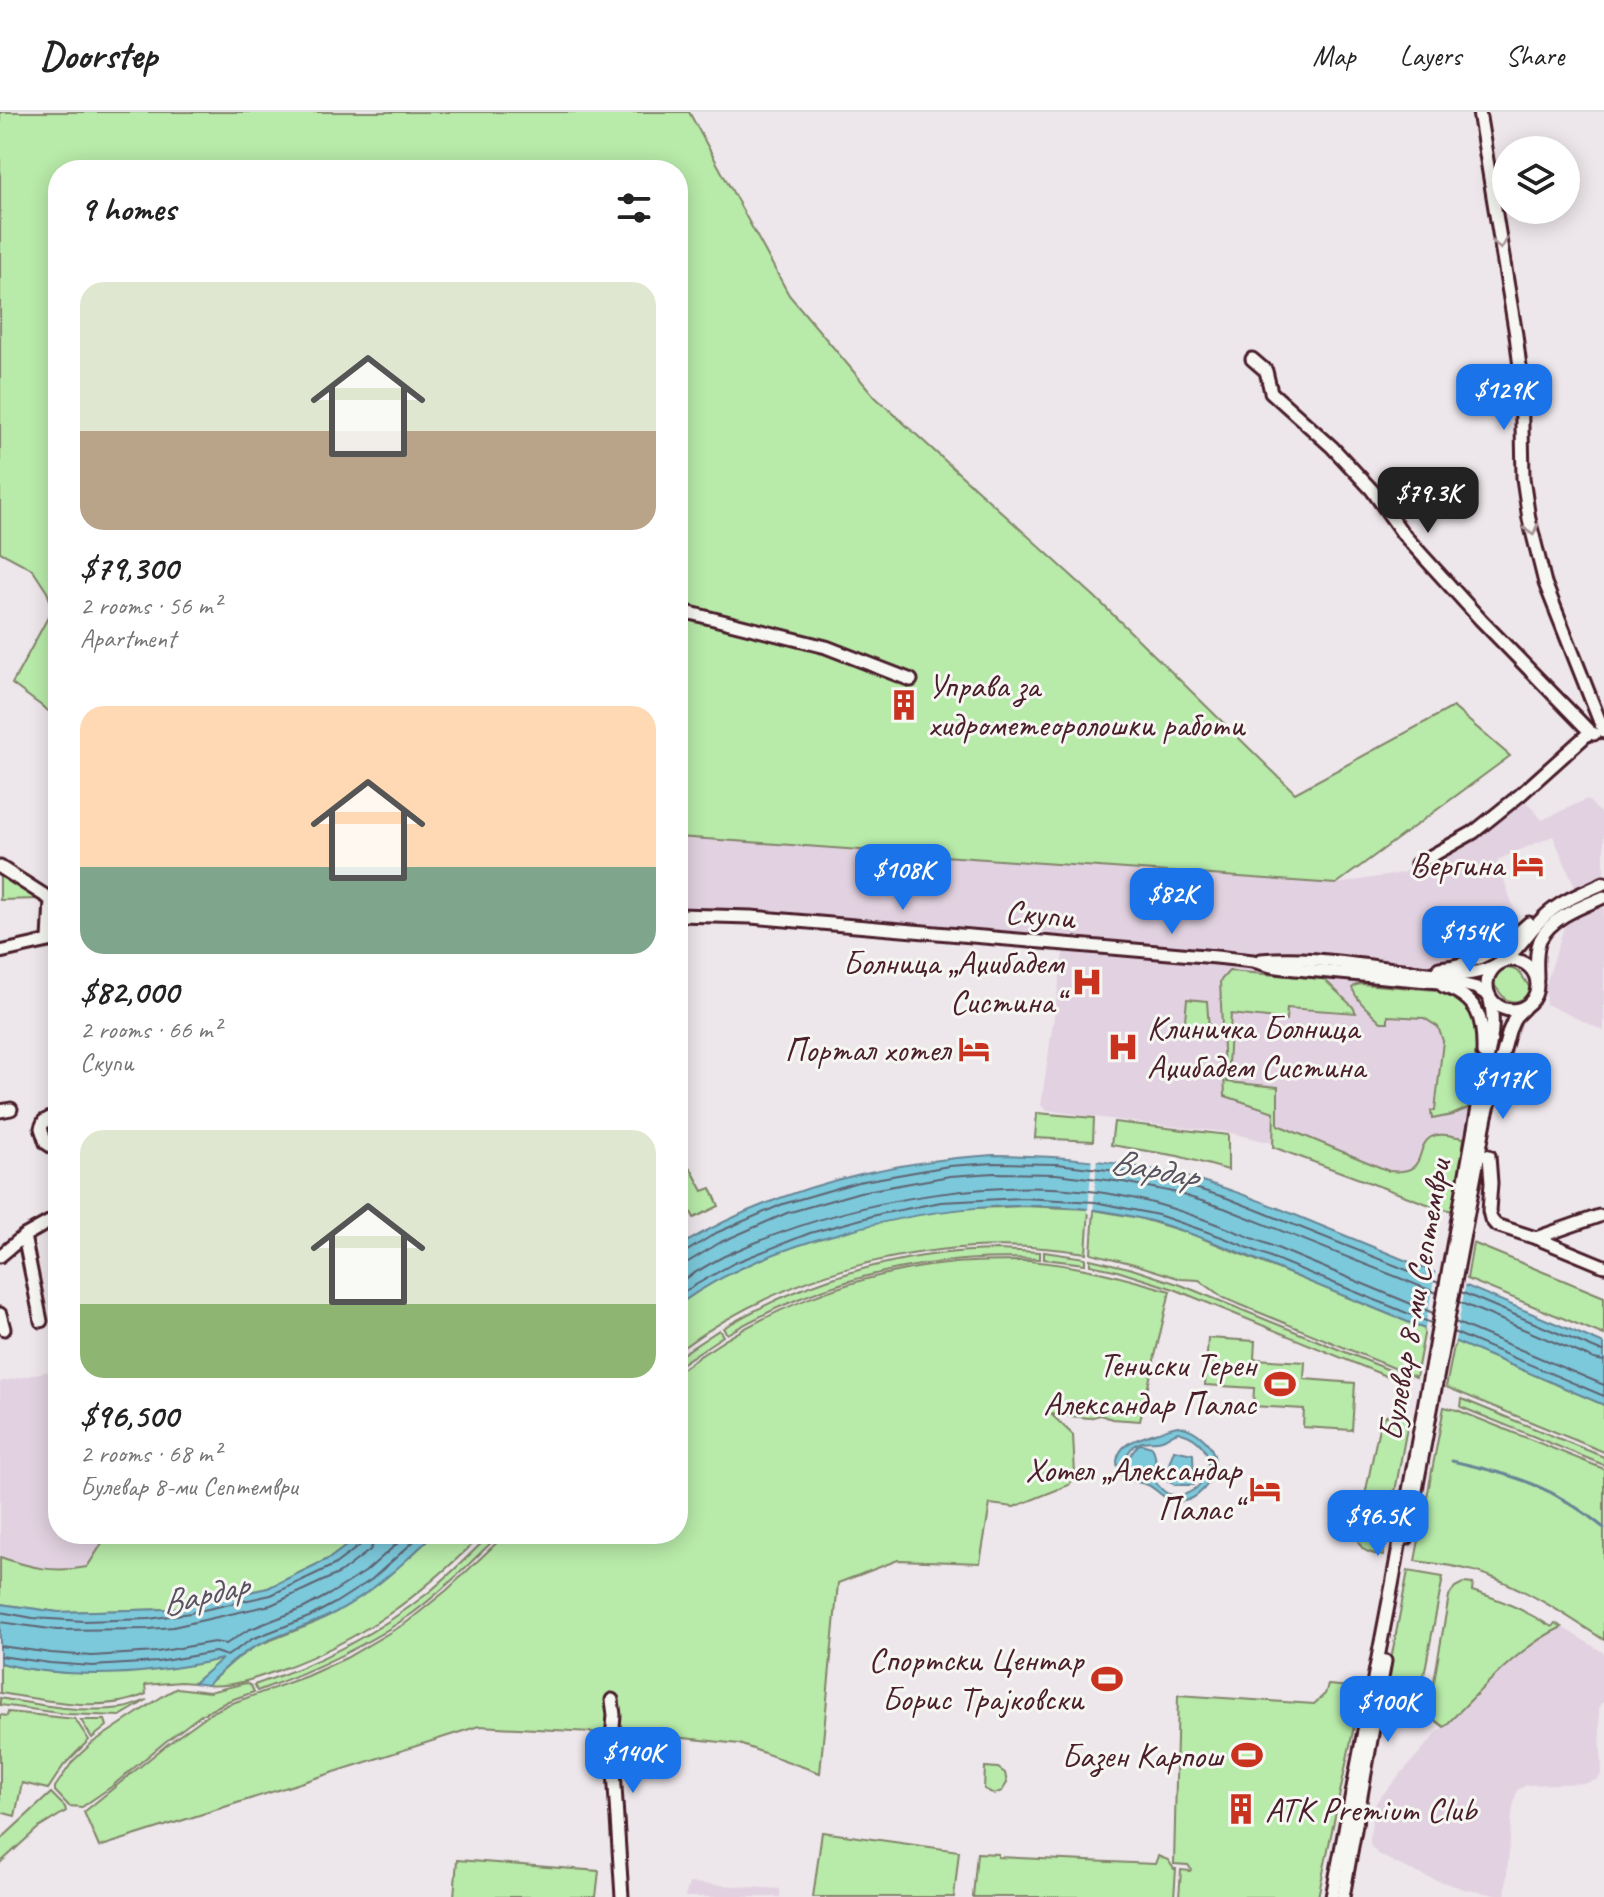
<!DOCTYPE html>
<html lang="en">
<head>
<meta charset="utf-8">
<style>
	body { margin:0; font-family:Caveat,sans-serif; background:#f2f2f2; color:#222; height:100vh; display:flex; flex-direction:column; font-size:30px; white-space:nowrap }
	* { box-sizing:border-box; margin:0 }
	p { font-size:26px; color:#767676 }
	.icon { flex:none; width:44px; height:44px; fill:none; stroke:currentColor; stroke-width:2; stroke-linecap:round; stroke-linejoin:round }
	.map { position:relative; flex:1; overflow:hidden }
	.details { position:absolute; left:48px; top:48px; width:640px; height:1384px; display:flex; flex-direction:column; background:#fff; border-radius:32px; box-shadow:0 4px 20px #0003 }
	.details>* { flex:none }
	.controls { position:absolute; left:1492px; top:24px; display:grid; gap:16px }
	.controls a { display:grid; place-items:center; width:88px; height:88px; border-radius:50%; background:#fff; box-shadow:0 4px 20px #0003; font-size:40px }
	.price { position:absolute; translate:-50% -68px; padding:0 18px; border-radius:16px; background:#1a73e8; color:#fff; font-size:26px; line-height:52px; filter:drop-shadow(0 2px 4px #0008) }
	.price::after { content:''; position:absolute; left:50%; top:48px; width:24px; height:18px; margin-left:-12px; background:inherit; clip-path:polygon(0 0,100% 0,50% 100%) }
	.price.on { background:#222; color:#fff }
	ul { padding:0; list-style:none }
	li { display:grid; align-content:center; gap:16px; height:424px; padding:0 32px }
	li span { display:grid; place-items:center; height:248px; border-radius:24px; color:#555 }
	li>.icon { margin-inline-start:auto }
	span .icon { width:144px; height:144px; fill:#fffc; stroke-width:1 }
	li b { font-size:34px }
	h2 { display:flex; justify-content:space-between; align-items:center; height:96px; padding:0 32px; font-size:34px }
	header { display:flex; align-items:center; gap:48px; box-sizing:border-box; height:112px; padding:0 40px; background:#fff; border-bottom:2px solid #e0e0e0 }
	header strong { font-size:38px }
	nav { display:flex; gap:44px; margin-inline-start:auto; font-size:28px }
	.map>svg:first-child { display:block }
	.built { fill:#e2d2e1 }
	.green { fill:#b8eaa9; stroke:#81846a; stroke-width:2 }
	.water { fill:#7cc9db; stroke:#688595; stroke-width:2; fill-rule:evenodd }
	.pier { fill:#ede6ea }
	.lines { fill:none; stroke-linecap:round; stroke-linejoin:round }
	.shore { stroke:#5e6371; stroke-width:2 }
	.stream { stroke:#688595; stroke-width:3 }
	.minor-casing { stroke:#4a1f2b; stroke-width:17 }
	.minor { stroke:#f6f6f2; stroke-width:11 }
	.oneway { stroke:#a99598 }
	.labels { text-anchor:middle; dominant-baseline:central; stroke-width:6; stroke-linejoin:round; paint-order:stroke }
	.poi-label { font-size:34px; fill:#4a1f2b; stroke:#f6f6f2; text-anchor:end }
	.street-label { font-size:34px; fill:#4a1f2b; stroke:#f6f6f2 }
	.water-label { font-size:36px; font-style:italic; fill:#595260; stroke:#f6f6f2 }
</style>
</head>
<body>
<header>
<strong>Doorstep</strong>
<nav><a>Map</a><a>Layers</a><a>Share</a></nav>
</header>
<div class="map">
<svg width="1604" height="1785" viewBox="0 0 1604 1785">
	<rect width="100%" height="100%" fill="#ede6ea"/>
	<filter id="ink" filterUnits="userSpaceOnUse"><feTurbulence type="fractalNoise" baseFrequency=".0125" numOctaves="2"/><feDisplacementMap in="SourceGraphic" scale="16" xChannelSelector="R" yChannelSelector="G"/><feConvolveMatrix kernelMatrix="1 2 1 2 8 2 1 2 1" color-interpolation-filters="sRGB"/></filter>
	<g filter="url(#ink)">
		<g class="built">
			<polygon points="1520,683 1542,708 1587,687 1604,705 1604,765 1576,777 1553,724 1497,748 1521,817 1490,837 1391,874 1420,877 1479,917 1454,1099 1438,1096 1289,1042 1273,1035 1273,1031 1226,1020 1124,1009 1046,998 1041,993 1064,836 678,803 678,725 1336,772 1402,761 1422,750"/>
			<polygon points="1604,795 1604,919 1546,892 1545,876 1564,815 1571,807"/>
			<polygon points="58,1257 58,1422 108,1422 87,1455 65,1459 26,1454 0,1445 0,1270"/>
			<polygon points="1562,1515 1604,1541 1604,1590 1600,1592 1599,1597 1602,1660 1598,1667 1587,1671 1527,1673 1517,1678 1512,1701 1505,1785 1464,1777 1424,1764 1393,1750 1377,1741 1370,1733 1370,1726 1373,1698 1377,1689 1436,1622 1507,1553 1545,1524"/>
			<polygon points="689,1771 780,1777 780,1785 685,1785"/>
		</g>
		<g class="green">
			<polygon points="0,0 689,0 789,183 875,285 1095,485 1295,681 1453,595 1510,644 1336,772 678,725 678,58 58,58 58,606 12,572 53,496 47,480 32,457 0,440"/>
			<polygon points="0,762 39,787 0,788"/>
			<path d="M1504,856C1522,856 1523,867 1532,879C1524,889 1510,895 1501,882C1498,878 1495,874 1492,870L1494,863Z"/>
			<path d="M1229,859L1324,867L1353,895L1356,901L1287,896L1286,908L1231,902L1227,970L1278,975V1013L1389,1059C1430,1063 1413,1036 1431,1025C1440,1020 1455,1025 1464,1026L1454,1099L1438,1096L1273,1035L1274,1000L1225,984L1220,869Z"/>
			<path d="M1361,872L1449,879L1470,893L1479,917L1468,996L1452,1003L1432,1007L1431,999L1435,998L1443,929L1438,915L1424,906L1388,904V910H1381C1370,899 1358,891 1352,876L1356,873Z"/>
			<polygon points="1187,887 1207,889 1209,917 1205,920 1186,923 1184,918"/>
			<polygon points="1037,1001 1094,1006 1093,1029 1035,1026"/>
			<polygon points="1114,1010 1228,1023 1228,1058 1178,1044 1111,1033"/>
			<polygon points="690,1055 703,1079 711,1076 719,1094 694,1106 680,1078 683,1058"/>
			<path d="M1022,1094L1089,1097L1086,1141C945,1118 793,1155 678,1239V1193C745,1143 860,1109 942,1098C968,1095 996,1096 1022,1094Z"/>
			<polygon points="1094,1098 1139,1106 1189,1121 1425,1217 1416,1265 1224,1186 1199,1168 1181,1167 1134,1152 1091,1141"/>
			<polygon points="1473,1131 1604,1185 1604,1223 1467,1167"/>
			<path d="M998,1138L1040,1140V1147C928,1141 824,1166 727,1222L723,1216C805,1167 902,1139 998,1138Z"/>
			<polygon points="1044,1140 1085,1146 1085,1152 1044,1147"/>
			<polygon points="1090,1147 1129,1156 1181,1173 1399,1262 1398,1269 1174,1177 1114,1158 1090,1153"/>
			<path d="M1029,1149C1079,1153 1122,1165 1170,1179L1140,1309L1112,1307L1100,1303L1089,1306L1051,1302L1073,1323L1075,1363L1069,1373L1014,1395L990,1392L980,1451L898,1448L838,1471L820,1661L739,1632L665,1624L479,1614L99,1735L84,1700L169,1631L209,1602L227,1593L307,1564L346,1546L406,1511L447,1478L506,1422H678V1260C757,1200 855,1160 955,1151C979,1149 1004,1149 1029,1149Z"/>
			<polygon points="719,1218 723,1224 678,1254 678,1245"/>
			<polygon points="1208,1226 1255,1229 1254,1247 1305,1250 1304,1267 1355,1271 1352,1318 1303,1315 1304,1297 1253,1294 1254,1276 1205,1273"/>
			<polygon points="1455,1229 1604,1293 1604,1340 1446,1275"/>
			<polygon points="1462,1287 1604,1345 1604,1353 1461,1295"/>
			<path d="M1444,1295L1457,1298L1604,1357V1528C1567,1504 1530,1479 1489,1464C1465,1455 1440,1452 1415,1449Z"/>
			<path d="M1390,1302C1397,1301 1406,1303 1408,1310L1383,1444C1369,1441 1358,1439 1357,1422L1379,1315L1383,1306Z"/>
			<path d="M108,1422H362L330,1446L268,1476L170,1497L58,1500L0,1492V1445C32,1456 53,1461 87,1455Z"/>
			<path d="M434,1422H483C420,1484 363,1528 279,1558C257,1566 231,1576 207,1573L235,1548L256,1534L312,1512L339,1498L411,1444Z"/>
			<path d="M491,1422H500C472,1449 444,1478 413,1501C365,1535 312,1559 257,1579L254,1573C317,1552 376,1522 428,1481C450,1463 470,1442 491,1422Z"/>
			<polygon points="1408,1459 1443,1465 1419,1589 1411,1601 1399,1604 1388,1599 1383,1589"/>
			<path d="M1463,1471L1473,1472L1472,1479C1501,1487 1526,1499 1552,1515L1555,1511L1562,1515C1516,1536 1480,1580 1444,1615L1426,1601L1433,1575L1449,1484L1455,1475Z"/>
			<path d="M224,1546L194,1571L181,1570L145,1573L146,1582C104,1602 44,1588 0,1581V1551C77,1570 147,1560 224,1546Z"/>
			<polygon points="246,1571 251,1574 254,1580 228,1589 201,1603 165,1630 111,1675 82,1695 69,1694 55,1679 55,1675 73,1649 92,1631 166,1582 177,1576 209,1580"/>
			<polygon points="1328,1573 1362,1576 1318,1785 1179,1785 1181,1758 1190,1759 1191,1757 1188,1753 1174,1752 1178,1583 1314,1592 1325,1582"/>
			<path d="M0,1586C39,1593 82,1601 122,1596C131,1595 139,1591 147,1588L120,1604L66,1602L0,1593Z"/>
			<polygon points="8,1600 75,1607 89,1628 64,1653 48,1677 22,1671 15,1704 0,1700 0,1603 7,1604"/>
			<polygon points="81,1608 105,1608 107,1614 92,1626"/>
			<polygon points="985,1655 998,1656 1005,1661 1007,1671 1002,1679 994,1682 984,1677"/>
			<polygon points="51,1681 65,1695 66,1699 37,1717 0,1751 0,1728"/>
			<polygon points="822,1720 959,1739 954,1785 813,1785"/>
			<polygon points="977,1741 998,1742 998,1745 1155,1752 1158,1744 1168,1748 1174,1757 1176,1757 1174,1785 973,1785"/>
			<polygon points="457,1748 599,1759 596,1785 454,1785"/>
		</g>
		<g class="water">
			<path d="M993,1043C1056,1044 1113,1048 1174,1062C1229,1074 1282,1098 1334,1119C1425,1156 1514,1194 1604,1232V1293C1519,1256 1433,1220 1347,1185C1283,1160 1221,1130 1155,1110C1056,1082 941,1093 844,1120C786,1135 726,1158 678,1193V1135C774,1077 882,1050 993,1043Z"/>
			<path d="M1178,1314C1198,1317 1219,1336 1214,1357C1209,1377 1190,1396 1168,1387C1160,1383 1155,1376 1148,1373C1140,1370 1131,1370 1124,1365C1119,1361 1117,1355 1117,1349C1120,1329 1140,1327 1155,1321C1163,1319 1170,1315 1178,1314ZM1178,1320C1229,1333 1207,1387 1173,1383C1161,1382 1158,1369 1148,1365C1143,1363 1136,1366 1130,1363C1118,1355 1128,1337 1137,1332C1145,1327 1154,1331 1162,1328C1168,1326 1171,1322 1178,1320Z"/>
			<path d="M1141,1332L1152,1335C1158,1347 1156,1354 1146,1363C1135,1362 1130,1359 1127,1348L1138,1333Z"/>
			<polygon points="1174,1338 1193,1342 1194,1373 1175,1373 1165,1367 1166,1360"/>
			<path d="M362,1422H434C404,1451 373,1480 336,1500C310,1514 282,1521 256,1534C237,1544 222,1559 207,1573L194,1571L222,1547C150,1563 72,1569 0,1551V1492L58,1500L170,1497L268,1476L330,1446Z"/>
		</g>
		<g class="pier">
			<polygon points="1092,1044 1097,1045 1093,1102 1088,1101"/>
			<polygon points="1436,1157 1466,1170 1454,1234 1424,1221"/>
		</g>
		<g class="lines">
			<g class="shore">
				<polyline points="678,1141 684,1141 716,1121 783,1092 858,1070 949,1054 994,1051 1057,1052 1125,1060 1175,1070 1227,1086 1439,1171"/>
				<polyline points="678,1151 688,1150 721,1130 787,1101 860,1080 950,1064 994,1061 1056,1062 1123,1070 1173,1080 1224,1096 1437,1181"/>
				<path d="M678,1171C695,1161 713,1149 731,1141C853,1086 1013,1057 1145,1089C1186,1099 1226,1116 1265,1131C1321,1154 1377,1178 1433,1201"/>
				<polyline points="1461,1180 1598,1238 1604,1239"/>
				<polyline points="678,1183 734,1151 810,1121 880,1102 941,1090 1022,1086 1095,1090 1158,1103 1222,1125 1431,1211"/>
				<polyline points="1459,1190 1594,1247 1604,1249"/>
				<polyline points="1455,1210 1604,1273"/>
				<polyline points="1453,1220 1604,1284"/>
				<polyline points="0,1500 33,1506 84,1509 149,1507 190,1501 271,1483 334,1453 363,1431 365,1422"/>
				<polyline points="0,1510 57,1518 149,1517 173,1515 271,1493 340,1461 370,1438 374,1431 376,1422"/>
				<polyline points="0,1534 51,1541 92,1544 157,1540 214,1530 226,1532 248,1518 304,1496 330,1482 365,1460 408,1422"/>
				<polyline points="0,1544 50,1551 92,1554 158,1550 215,1540 227,1544 252,1527 309,1505 335,1491 371,1468 422,1422"/>
			</g>
			<path class="stream" d="M1452,1349C1515,1363 1553,1374 1604,1416"/>
			<defs>
				<g id="minor">
					<polyline points="1479,0 1516,223 1521,263 1523,366 1529,407 1545,471 1604,620"/>
					<polyline points="1252,247 1266,259 1271,280 1332,335 1372,378 1403,422 1481,508 1590,620"/>
					<polyline points="678,498 826,535 911,568"/>
					<polyline points="1417,752 1474,720 1520,683 1590,620 1594,622"/>
					<polyline points="0,755 58,792"/>
					<path d="M678,803L751,805L1216,845L1253,849L1271,854L1285,856L1461,872L1477,876L1489,884C1497,912 1489,939 1483,967L1392,1473L1332,1785"/>
					<polyline points="49,828 51,787"/>
					<polyline points="0,840 58,827"/>
					<circle cx="1512" cy="873" r="25"/>
					<path d="M1261,848C1308,843 1356,853 1402,858C1431,861 1460,867 1487,857C1515,847 1525,822 1545,804C1562,788 1583,781 1604,771"/>
					<path d="M1439,856C1476,853 1502,836 1529,811"/>
					<path d="M1537,867C1537,854 1535,840 1540,828C1551,805 1583,794 1604,785"/>
					<path d="M1443,874C1478,886 1484,906 1483,941"/>
					<polyline points="0,999 11,997"/>
					<polyline points="58,1002 44,1009 41,1016 46,1031 58,1039"/>
					<polyline points="1478,1042 1489,1044 1491,1071 1489,1099 1491,1107 1496,1113 1536,1126 1604,1154"/>
					<polyline points="24,1124 41,1209"/>
					<polyline points="1536,1126 1599,1104"/>
					<polyline points="0,1144 24,1124 58,1105"/>
					<polyline points="0,1202 4,1217"/>
					<polyline points="1407,1426 1486,1004 1509,919 1515,905 1524,896"/>
					<polyline points="612,1588 614,1603 612,1627 622,1785"/>
					<polyline points="1343,1785 1385,1549"/>
				</g>
			</defs>
			<use href="#minor" class="minor-casing"/>
			<use href="#minor" class="minor"/>
		</g>
		<defs><path id="oneway-chevron" d="M-2-3.5L2.5 0L-2 3.5" fill="none" stroke-width="1.6" stroke-linecap="round" stroke-linejoin="round" transform="scale(2)"/></defs>
		<g class="oneway">
			<use href="#oneway-chevron" transform="translate(1500 132) rotate(81)"/>
			<use href="#oneway-chevron" transform="translate(1532 418) rotate(76)"/>
		</g>
	</g>
	<defs>
		<symbol id="building-bare" viewBox="-9 -9 18 18"><path d="M-4-6H4V6H1V3H-1V6H-4ZM-2.5-4.3h1.7v1.8h-1.7ZM.8-4.3h1.7v1.8H.8ZM-2.5-1h1.7V.8h-1.7ZM.8-1h1.7V.8H.8Z" fill="#c8321e" stroke="#f6f6f2" stroke-width="2.5" paint-order="stroke"/></symbol>
		<symbol id="hotel-bare" viewBox="-9 -9 18 18"><path d="M-6-4.5h1.5V1H6V5H4.5V3h-9V5H-6ZM-4 0a1.8 1.8 0 1 1 3.6 0ZM.5 0V-2.5h3Q6-2.5 6 0Z" fill="#c8321e" stroke="#f6f6f2" stroke-width="2.5" paint-order="stroke"/></symbol>
		<symbol id="hospital-bare" viewBox="-9 -9 18 18"><path d="M-5-5h3v3.5h4V-5h3V5h-3V1.5h-4V5h-3Z" fill="#c8321e" stroke="#f6f6f2" stroke-width="2.5" paint-order="stroke"/></symbol>
		<symbol id="stadium-bare" viewBox="-9 -9 18 18"><path d="M0-5a6.5 5 0 1 0 0 10a6.5 5 0 1 0 0-10ZM-3.5-1.8h7v3.6h-7Z" fill="#c8321e" stroke="#f6f6f2" stroke-width="2.5" paint-order="stroke"/></symbol>
	</defs>
	<g fill-rule="evenodd">
		<use href="#building-bare" x="882" y="571" width="44" height="44"/>
		<use href="#hotel-bare" x="1506" y="730" width="44" height="44"/>
		<use href="#hospital-bare" x="1065" y="848" width="44" height="44"/>
		<use href="#hospital-bare" x="1101" y="913" width="44" height="44"/>
		<use href="#hotel-bare" x="952" y="915" width="44" height="44"/>
		<use href="#stadium-bare" x="1258" y="1250" width="44" height="44"/>
		<use href="#hotel-bare" x="1243" y="1355" width="44" height="44"/>
		<use href="#stadium-bare" x="1085" y="1545" width="44" height="44"/>
		<use href="#stadium-bare" x="1225" y="1621" width="44" height="44"/>
		<use href="#building-bare" x="1219" y="1675" width="44" height="44"/>
	</g>
	<g class="labels">
		<g class="poi-label">
			<text x="928" y="573" text-anchor="start">Управа за<tspan x="928" dy="39">хидрометеоролошки работи</tspan></text>
			<text x="1504" y="752">Вергина</text>
			<text x="1063" y="850">Болница „Аџибадем<tspan x="1063" dy="39">Систина“</tspan></text>
			<text x="1147" y="915" text-anchor="start">Клиничка Болница<tspan x="1147" dy="39">Аџибадем Систина</tspan></text>
			<text x="950" y="937">Портал хотел</text>
			<text x="1256" y="1252">Тениски Терен<tspan x="1256" dy="39">Александар Палас</tspan></text>
			<text x="1241" y="1357">Хотел „Александар<tspan x="1241" dy="39">Палас“</tspan></text>
			<text x="1083" y="1547">Спортски Центар<tspan x="1083" dy="39">Борис Трајковски</tspan></text>
			<text x="1223" y="1643">Базен Карпош</text>
			<text x="1265" y="1697" text-anchor="start">ATK Premium Club</text>
		</g>
		<g class="street-label">
			<text transform="translate(1040 802) rotate(5)">Скупи</text>
			<text transform="translate(1414 1188) rotate(-80)">Булевар 8-ми Септември</text>
		</g>
		<g class="water-label">
			<text transform="translate(1154 1056) rotate(11)">Вардар</text>
			<text transform="translate(204 1482) rotate(-13)">Вардар</text>
		</g>
	</g>
</svg>
<div class="controls">
<a><svg class="icon" aria-label="layers" viewBox="0 0 24 24"><path d="M12 4l9 5-9 5-9-5zM3 14l9 5 9-5"/></svg></a>
</div>
<b class="price" style="left:1504px;top:320px">$129K</b>
<b class="price on" style="left:1428px;top:423px">$79.3K</b>
<b class="price" style="left:903px;top:800px">$108K</b>
<b class="price" style="left:1172px;top:824px">$82K</b>
<b class="price" style="left:1470px;top:862px">$154K</b>
<b class="price" style="left:1503px;top:1009px">$117K</b>
<b class="price" style="left:1378px;top:1446px">$96.5K</b>
<b class="price" style="left:1388px;top:1632px">$100K</b>
<b class="price" style="left:633px;top:1683px">$140K</b>
<section class="details">
<h2>9 homes<svg class="icon" aria-label="filters" viewBox="0 0 24 24"><path d="M4 7h16M4 17h16"/><circle cx="9" cy="7" r="2"/><circle cx="15" cy="17" r="2"/></svg></h2>
<ul>
<li><span style="background:linear-gradient(#dfe7d0 60%,#b9a48a 0)"><svg class="icon" aria-label="home" viewBox="0 0 24 24"><path d="M3 11l9-7 9 7M6 9v11h12V9"/></svg></span><div><b>$79,300</b><p>2 rooms · 56 m²</p><p>Apartment</p></div></li>
<li><span style="background:linear-gradient(#ffd9b3 65%,#7fa58c 0)"><svg class="icon" aria-label="home" viewBox="0 0 24 24"><path d="M3 11l9-7 9 7M6 9v11h12V9"/></svg></span><div><b>$82,000</b><p>2 rooms · 66 m²</p><p>Скупи</p></div></li>
<li><span style="background:linear-gradient(#dfe7d0 70%,#8fb573 0)"><svg class="icon" aria-label="home" viewBox="0 0 24 24"><path d="M3 11l9-7 9 7M6 9v11h12V9"/></svg></span><div><b>$96,500</b><p>2 rooms · 68 m²</p><p>Булевар 8-ми Септември</p></div></li>
</ul>
</section>
</div>
</body>
</html>
